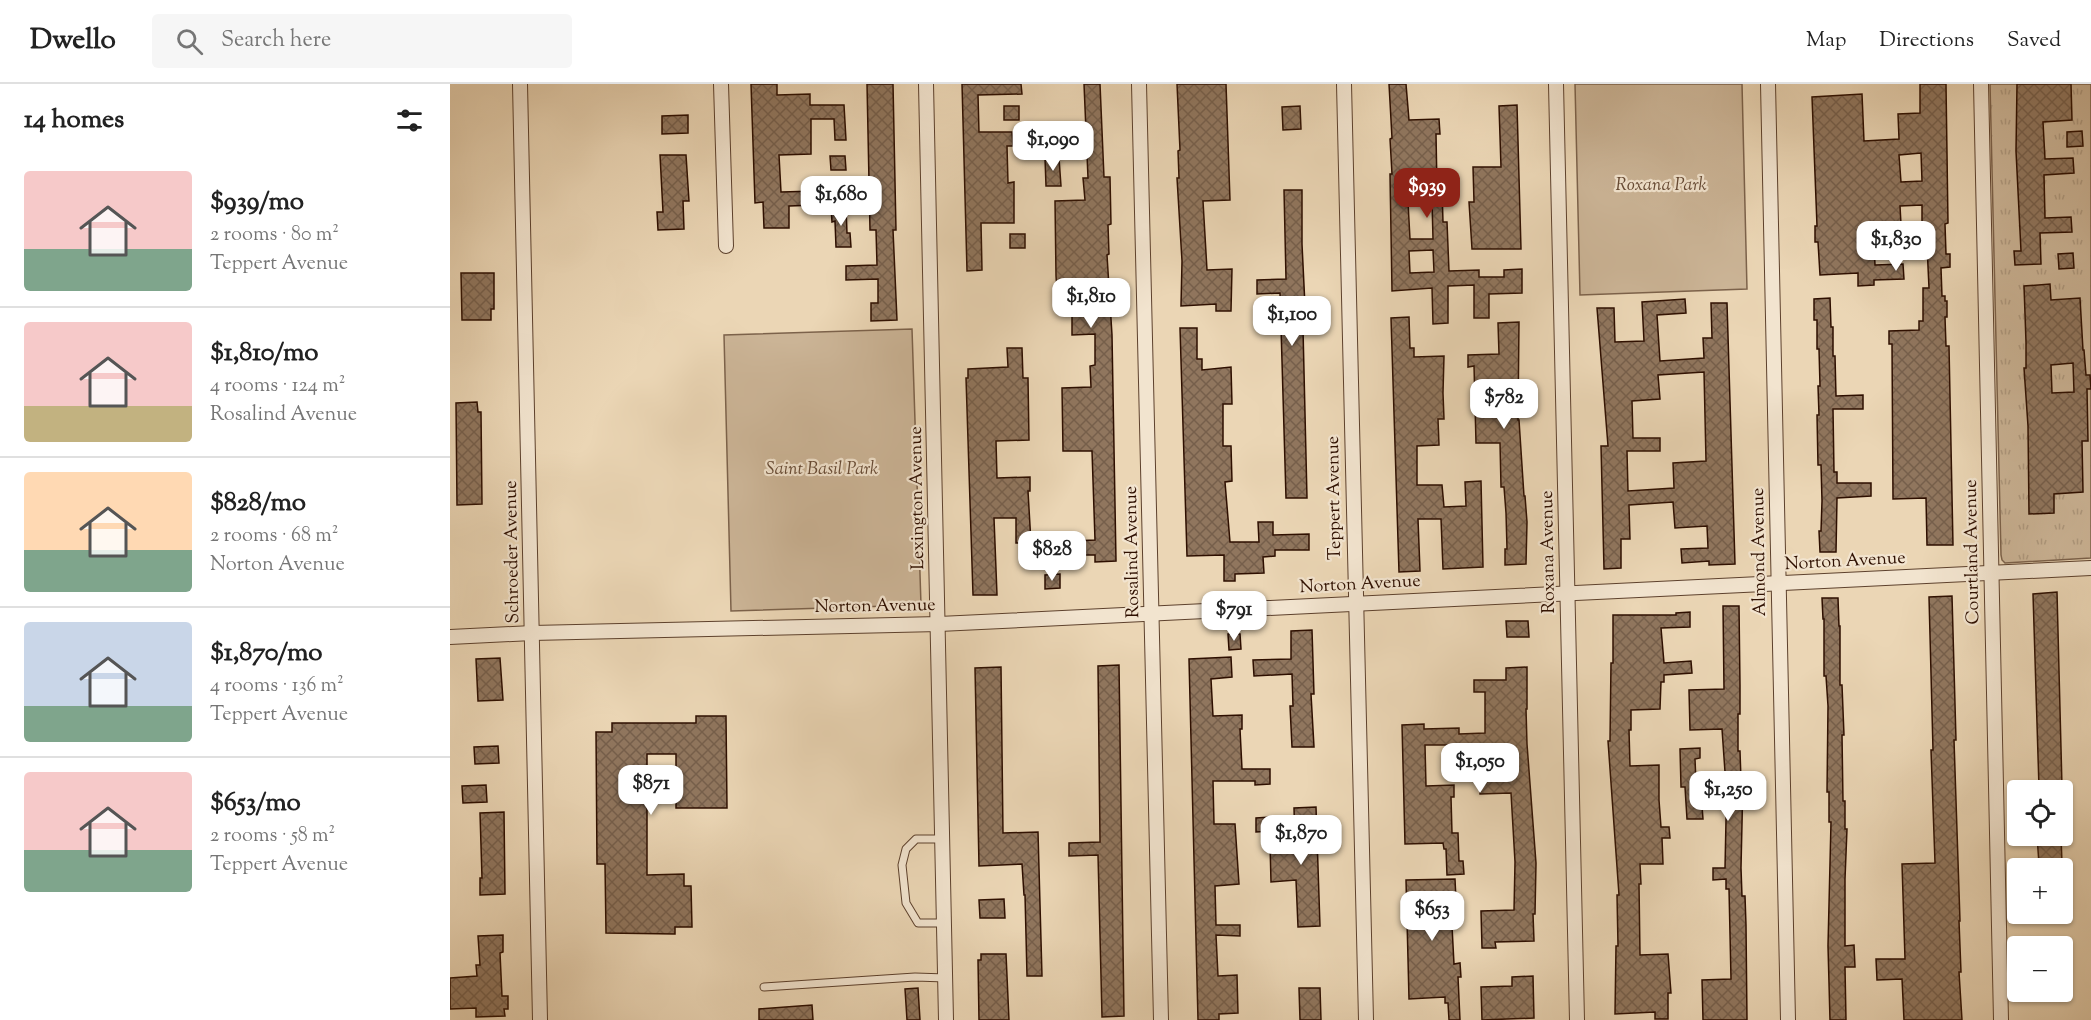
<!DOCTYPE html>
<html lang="en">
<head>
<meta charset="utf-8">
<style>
	body { margin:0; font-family:"Sorts Mill Goudy",serif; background:#f6f6f6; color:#222; height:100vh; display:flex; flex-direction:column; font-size:22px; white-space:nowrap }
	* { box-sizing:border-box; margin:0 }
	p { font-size:20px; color:#767676 }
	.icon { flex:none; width:33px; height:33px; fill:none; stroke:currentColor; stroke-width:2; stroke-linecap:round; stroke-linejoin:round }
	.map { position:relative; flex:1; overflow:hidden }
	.drawer { display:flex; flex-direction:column; background:#fff; width:450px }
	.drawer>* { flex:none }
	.fabs { position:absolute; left:1557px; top:696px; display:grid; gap:12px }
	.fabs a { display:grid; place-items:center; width:66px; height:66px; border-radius:6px; background:#fff; box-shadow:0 2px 4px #0004; font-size:30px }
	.price { position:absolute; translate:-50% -51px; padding:0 14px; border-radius:12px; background:#fff; color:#222; font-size:20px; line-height:39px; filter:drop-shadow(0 2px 3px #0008) }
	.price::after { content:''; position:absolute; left:50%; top:36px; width:18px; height:14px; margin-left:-9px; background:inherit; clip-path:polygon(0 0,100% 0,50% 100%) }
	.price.active { background:#8f2418; color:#fff }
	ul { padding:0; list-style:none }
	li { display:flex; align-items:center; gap:18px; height:150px; padding:0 24px }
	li+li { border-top:2px solid #e0e0e0 }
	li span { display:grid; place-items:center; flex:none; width:168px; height:120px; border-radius:6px; color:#555 }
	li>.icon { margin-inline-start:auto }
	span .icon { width:72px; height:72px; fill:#fffc; stroke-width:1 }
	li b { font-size:26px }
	h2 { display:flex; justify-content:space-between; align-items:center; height:72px; padding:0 24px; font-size:26px }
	header { display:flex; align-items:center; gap:36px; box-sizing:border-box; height:84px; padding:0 30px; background:#fff; border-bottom:2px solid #e0e0e0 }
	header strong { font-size:28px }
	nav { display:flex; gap:33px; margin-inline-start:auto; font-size:21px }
	.search { width:420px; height:54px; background:#f6f6f6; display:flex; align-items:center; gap:15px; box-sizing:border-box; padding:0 21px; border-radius:6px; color:#767676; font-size:22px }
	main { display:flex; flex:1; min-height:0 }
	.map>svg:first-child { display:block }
	.grass { fill:url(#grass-tufts); stroke:#7c624b; stroke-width:1.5 }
	.green { fill:#cbb496; stroke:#7c624b; stroke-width:1.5 }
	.building { fill:url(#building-cross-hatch); stroke:#2e0f00; stroke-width:1.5; fill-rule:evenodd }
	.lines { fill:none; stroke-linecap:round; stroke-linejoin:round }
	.service-casing { stroke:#5d412d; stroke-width:9 }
	.minor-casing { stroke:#5d412d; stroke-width:16 }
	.service { stroke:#f2e4cf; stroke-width:7 }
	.minor { stroke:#f2e4cf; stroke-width:14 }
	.labels { text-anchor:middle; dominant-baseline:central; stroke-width:4.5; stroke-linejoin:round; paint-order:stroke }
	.park-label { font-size:18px; font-style:italic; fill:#654934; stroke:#f2e4cf }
	.street-label { font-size:18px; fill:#2e0f00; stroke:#f2e4cf }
</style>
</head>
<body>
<header>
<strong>Dwello</strong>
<div class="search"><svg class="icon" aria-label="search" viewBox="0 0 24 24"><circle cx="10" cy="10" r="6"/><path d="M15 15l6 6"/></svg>Search here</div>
<nav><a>Map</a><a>Directions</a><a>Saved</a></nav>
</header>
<main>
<section class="drawer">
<h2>14 homes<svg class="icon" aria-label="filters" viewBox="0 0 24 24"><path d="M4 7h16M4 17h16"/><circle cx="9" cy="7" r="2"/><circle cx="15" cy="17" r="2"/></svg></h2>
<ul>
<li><span style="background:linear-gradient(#f6c9c9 65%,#7fa58c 0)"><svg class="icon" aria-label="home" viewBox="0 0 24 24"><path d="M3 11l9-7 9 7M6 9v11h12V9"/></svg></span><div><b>$939/mo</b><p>2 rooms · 80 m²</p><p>Teppert Avenue</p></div></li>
<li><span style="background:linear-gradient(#f6c9c9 70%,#c2b280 0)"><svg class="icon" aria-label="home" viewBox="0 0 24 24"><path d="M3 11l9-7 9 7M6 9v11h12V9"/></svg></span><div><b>$1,810/mo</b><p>4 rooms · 124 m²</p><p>Rosalind Avenue</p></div></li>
<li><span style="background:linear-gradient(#ffd9b3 65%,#7fa58c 0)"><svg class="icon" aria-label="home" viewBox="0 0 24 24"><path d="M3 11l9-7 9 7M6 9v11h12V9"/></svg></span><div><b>$828/mo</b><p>2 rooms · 68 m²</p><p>Norton Avenue</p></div></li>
<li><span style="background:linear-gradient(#c9d6e8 70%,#7fa58c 0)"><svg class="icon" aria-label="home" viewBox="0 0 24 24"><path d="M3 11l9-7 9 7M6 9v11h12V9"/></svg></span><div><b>$1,870/mo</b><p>4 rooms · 136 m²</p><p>Teppert Avenue</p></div></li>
<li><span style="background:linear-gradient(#f6c9c9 65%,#7fa58c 0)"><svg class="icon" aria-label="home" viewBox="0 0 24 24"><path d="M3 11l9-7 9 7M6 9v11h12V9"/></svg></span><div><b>$653/mo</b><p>2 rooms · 58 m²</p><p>Teppert Avenue</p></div></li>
</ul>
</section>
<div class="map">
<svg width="1641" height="936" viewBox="0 0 1641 936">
	<defs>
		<pattern id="grass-tufts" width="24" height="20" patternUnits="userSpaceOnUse" patternTransform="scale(1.5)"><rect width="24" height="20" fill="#cbb496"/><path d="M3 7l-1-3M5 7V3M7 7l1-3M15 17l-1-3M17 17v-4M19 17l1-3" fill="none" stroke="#af9a80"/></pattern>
		<pattern id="building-cross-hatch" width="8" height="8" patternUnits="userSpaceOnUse" patternTransform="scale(1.5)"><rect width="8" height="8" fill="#90765e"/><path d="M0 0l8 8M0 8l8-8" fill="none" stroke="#765f4b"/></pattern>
	</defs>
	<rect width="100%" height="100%" fill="#ebd6b5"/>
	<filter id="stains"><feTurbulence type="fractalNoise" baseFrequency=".00333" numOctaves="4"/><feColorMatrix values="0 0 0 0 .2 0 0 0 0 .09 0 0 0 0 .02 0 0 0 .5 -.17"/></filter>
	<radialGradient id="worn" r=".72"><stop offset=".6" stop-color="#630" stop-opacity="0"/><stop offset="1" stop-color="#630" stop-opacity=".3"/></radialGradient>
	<polygon class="grass" points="1540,0 1641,0 1641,474 1555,479 1552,476 1551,471"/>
	<g class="green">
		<polygon points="1125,0 1292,0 1297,205 1130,211"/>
		<polygon points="462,245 471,521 281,527 274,251"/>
	</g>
	<g class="building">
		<polygon points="301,0 327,0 327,11 360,10 360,21 394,21 396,56 385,56 384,35 361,35 361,70 329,71 331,108 366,107 367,121 339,122 339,144 314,144 313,118 305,119"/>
		<polygon points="417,0 443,0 446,146 443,146 447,236 421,237 421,219 428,219 428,195 396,196 396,182 427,181 426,146 420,146"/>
		<polygon points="512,0 571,0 572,10 528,11 529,48 562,48 563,62 557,62 558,99 564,98 564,139 531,139 532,186 517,187"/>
		<polygon points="634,0 650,0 654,93 660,93 661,140 658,141 659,170 657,171 662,251 666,477 645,478 645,471 623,471 623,457 645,456 642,367 613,367 612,304 641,303 640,282 645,281 645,250 622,251 622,220 608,221 606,192 605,117 635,116 633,94 638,94"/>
		<polygon points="727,0 776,0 780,116 753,117 757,186 782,185 781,227 766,227 766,220 731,222 732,177 727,94 729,94 728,67 730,66"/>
		<path d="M939,0H956L959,36L989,35L990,50H986L987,104H992L993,138H997L999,187L1029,186V193H1054V186L1072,185V209L1039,210V234H1024V201L998,202V239L983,240L982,204L942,207L940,90H942L940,55L942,54ZM958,118H982L983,155H960ZM983,166L984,188L960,189L959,167Z"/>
		<path d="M1470,0H1496L1498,139L1495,140L1496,170H1500V183L1491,184L1492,212H1495V217H1497V233H1495L1496,262H1499L1503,461H1477L1476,414L1443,415L1442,260H1439V247L1469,246V237H1473V204H1479L1476,140H1472V121L1450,122L1452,158L1424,159L1425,181L1453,180L1454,195L1424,196V201L1408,202V189L1370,191L1368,158H1365V142H1367L1362,13L1412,10L1414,57L1449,55L1448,30L1470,29ZM1471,69L1472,97L1451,98L1449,71Z"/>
		<polygon points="1567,0 1621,0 1622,36 1593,38 1595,75 1623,74 1624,89 1594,91 1595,134 1621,133 1622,148 1590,149 1591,180 1565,181 1564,167 1571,167 1566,67"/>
		<polygon points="1067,21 1071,165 1022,165 1019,118 1024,118 1023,83 1051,83 1049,22"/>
		<rect x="554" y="22" width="15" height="14"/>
		<polygon points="850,22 851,45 833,46 832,23"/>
		<polygon points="238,31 238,49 212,50 212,32"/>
		<polygon points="1632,47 1633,62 1617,63 1617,48"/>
		<polygon points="210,71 236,71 239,117 233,117 234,145 208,146 207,128 213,128"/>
		<polygon points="380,72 395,72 396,86 381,86"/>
		<polygon points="595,74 609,74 611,102 596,102"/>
		<polygon points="834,106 852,106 852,160 855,222 847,223 849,246 853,245 857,414 836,414 830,209 807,210 807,196 836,195"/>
		<polygon points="381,123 396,123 397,149 400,149 401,163 386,163 385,137 382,138"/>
		<rect x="560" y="150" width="15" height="14"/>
		<polygon points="1623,169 1624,184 1609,185 1608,170"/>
		<polygon points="11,189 44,189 44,225 41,225 41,236 12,236"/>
		<path d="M1600,200L1601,216L1630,214L1633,266H1634L1636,291H1640L1641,305H1637L1638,357H1632L1633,408L1604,410V429L1579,430L1578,342L1574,284H1576V258L1574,202ZM1623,279L1624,308L1602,309L1601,281Z"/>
		<polygon points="1380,214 1381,243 1383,243 1383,272 1385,272 1386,312 1413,311 1413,325 1383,325 1384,388 1387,388 1387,399 1421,399 1421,412 1387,414 1386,468 1370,468 1369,447 1371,447 1372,417 1371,381 1368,381 1367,331 1369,331 1368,302 1370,302 1369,265 1367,265 1367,236 1364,236 1364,215"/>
		<path d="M1235,215L1236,229L1207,231L1210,277L1254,274L1253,254H1262L1261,219H1277L1285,480L1259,481V477L1232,479L1231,465L1258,464L1257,442L1225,444L1223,418L1179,421L1180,455H1171V484L1154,485L1151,362H1158L1147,224H1164L1165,258L1194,257L1192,218ZM1254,288L1256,377L1223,379L1224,404L1178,407L1177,367H1210V354H1183L1182,317L1210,315L1208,291Z"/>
		<polygon points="959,233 960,264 964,264 964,273 994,272 993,309 994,335 988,335 989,361 967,362 967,401 992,401 994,423 1016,422 1015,398 1031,397 1033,483 993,485 991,435 968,435 970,487 949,488 941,234"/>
		<polygon points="1069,238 1068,336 1069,336 1074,412 1075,412 1077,438 1076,480 1055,481 1055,465 1057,465 1056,429 1054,403 1051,403 1050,359 1026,359 1024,282 1018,283 1018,271 1049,270 1048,239"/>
		<polygon points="730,244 747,244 747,275 752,275 752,286 781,283 782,320 773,320 773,362 781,362 782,397 775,398 780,458 809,458 808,438 823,438 823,451 859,450 859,466 825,466 825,472 813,473 814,489 785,490 785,497 774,497 774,471 737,472"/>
		<polygon points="557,264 572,264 573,294 578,294 579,356 546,357 547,394 580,393 580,407 578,407 581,459 566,459 566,434 544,434 547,511 523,511 516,294 518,294 518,285 558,283"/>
		<polygon points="27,318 28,328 31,328 32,420 7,421 6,319"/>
		<polygon points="610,490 610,504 595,505 595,491"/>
		<polygon points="1607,508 1612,703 1589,704 1583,510"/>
		<polygon points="1502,512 1506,656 1504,656 1510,837 1509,837 1511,888 1509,888 1512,936 1454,936 1452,895 1427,896 1426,875 1455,875 1452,780 1485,779 1481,666 1483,666 1479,513"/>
		<polygon points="1372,514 1388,514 1389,542 1390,542 1390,601 1392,601 1394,651 1392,651 1393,717 1395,717 1395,745 1397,745 1395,795 1395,862 1404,861 1405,883 1395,883 1396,936 1380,936 1378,862 1381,738 1379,738 1379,708 1377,708 1378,622 1376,592 1374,592 1374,535 1373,535"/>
		<polygon points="1273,522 1289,522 1290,601 1290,630 1288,630 1288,667 1290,667 1291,696 1293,696 1291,784 1292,812 1295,812 1296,841 1297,936 1253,936 1252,896 1281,895 1279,805 1276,805 1276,795 1263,796 1263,784 1275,784 1277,688 1275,688 1272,645 1240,646 1239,606 1274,605"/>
		<polygon points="1240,528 1240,543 1211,544 1214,579 1241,577 1242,589 1214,591 1214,598 1211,598 1210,625 1181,626 1181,646 1179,646 1180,682 1209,681 1209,716 1211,743 1219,743 1220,754 1212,754 1213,780 1190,780 1191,800 1189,800 1190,871 1218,870 1221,909 1218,909 1218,935 1205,935 1205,928 1165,930 1166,862 1168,862 1167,811 1169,811 1158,657 1160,657 1161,579 1163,579 1163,531 1226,531 1226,529"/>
		<polygon points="1056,537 1078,537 1079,553 1057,553"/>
		<polygon points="862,546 864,610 861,610 864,663 842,663 840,622 843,622 842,590 804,592 803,576 841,575 841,547"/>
		<polygon points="778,550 790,550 791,565 779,566"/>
		<polygon points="781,573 782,593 761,595 763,632 792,631 792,645 790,645 792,685 820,685 820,700 805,701 805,697 763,697 764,740 785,740 789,800 765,802 766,841 790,841 790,852 766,851 768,892 787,891 788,929 769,930 769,936 748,936 739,575"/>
		<polygon points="50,574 53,616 28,617 26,575"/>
		<polygon points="669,581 674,932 652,933 648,771 619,772 619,759 650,758 648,582"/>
		<polygon points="551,583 553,749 588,748 592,892 577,892 575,811 574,811 572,780 529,782 525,584"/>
		<polygon points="1077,583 1077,625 1076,625 1077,660 1086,779 1085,830 1083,830 1084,857 1045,858 1046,864 1032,864 1031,827 1064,826 1065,778 1061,709 1030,710 1029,686 997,687 997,661 975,661 976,702 1004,701 1004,713 1001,713 1002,749 1008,749 1009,777 1013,777 1014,790 997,791 996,765 994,765 993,759 955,760 952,641 974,640 974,645 1009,644 1009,650 1035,649 1035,608 1024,608 1024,596 1056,596 1056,584"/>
		<polygon points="246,632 276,632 277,724 226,724 226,670 197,670 197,791 234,790 234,802 241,802 242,843 225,843 225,850 156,849 155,780 147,780 146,648 162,648 162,639 246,639"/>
		<polygon points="48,662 49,679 25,680 24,663"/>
		<polygon points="1250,664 1250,674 1245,675 1247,722 1252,722 1253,735 1237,735 1235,703 1231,703 1230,665"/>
		<polygon points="36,701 37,718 13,719 12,702"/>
		<polygon points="866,723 870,842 848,843 846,796 821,798 820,760 845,759 844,724"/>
		<polygon points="54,728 55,810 30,811 30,794 32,794 30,729"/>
		<polygon points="821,733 822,747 806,748 806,734"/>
		<polygon points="1587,752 1611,752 1612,779 1589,780"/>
		<polygon points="1005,795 1006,816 1002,816 1002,842 1004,880 1010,879 1011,893 1008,893 1010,936 999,936 998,919 995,919 995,913 959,915 956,796"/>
		<polygon points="554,815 555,834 530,834 529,816"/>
		<polygon points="53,851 53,868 50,869 52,912 58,912 58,925 54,925 55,932 26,933 26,924 0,925 0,894 27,892 26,881 30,881 28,852"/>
		<polygon points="531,870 556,870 559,936 529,936 528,876 531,876"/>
		<polygon points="1083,892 1084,934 1032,936 1031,903 1062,902 1062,893"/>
		<polygon points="468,904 470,936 457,936 455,905"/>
		<polygon points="849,904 870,904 871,936 850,936"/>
		<polygon points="362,921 363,936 309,936 309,925"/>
	</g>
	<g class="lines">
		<defs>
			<g id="service">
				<polyline points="492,755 466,755 456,765 452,781 456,819 468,839 494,839"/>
				<polyline points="314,903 465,893 496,894"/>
			</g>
			<g id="minor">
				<polyline points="70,0 90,936"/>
				<polyline points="271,0 276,162"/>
				<polyline points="476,0 496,936"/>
				<polyline points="689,0 711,936"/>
				<polyline points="894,0 916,936"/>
				<polyline points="1106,0 1127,936"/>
				<polyline points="1318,0 1338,936"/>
				<polyline points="1531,0 1551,936"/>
				<polyline points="0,553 82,549 489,540 1641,484"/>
			</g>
		</defs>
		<use href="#service" class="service-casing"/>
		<use href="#minor" class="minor-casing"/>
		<use href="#service" class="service"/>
		<use href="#minor" class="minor"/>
	</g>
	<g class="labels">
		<g class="park-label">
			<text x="1211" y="102">Roxana Park</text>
			<text x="372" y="386">Saint Basil Park</text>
		</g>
		<g class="street-label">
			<text transform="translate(468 414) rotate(-91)">Lexington Avenue</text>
			<text transform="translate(885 414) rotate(-91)">Teppert Avenue</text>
			<text transform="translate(63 468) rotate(-91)">Schroeder Avenue</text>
			<text transform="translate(683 468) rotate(-91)">Rosalind Avenue</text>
			<text transform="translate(1099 468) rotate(-91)">Roxana Avenue</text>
			<text transform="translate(1310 468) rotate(-91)">Almond Avenue</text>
			<text transform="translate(1523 468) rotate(-91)">Courtland Avenue</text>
			<text transform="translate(1395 478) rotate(-3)">Norton Avenue</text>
			<text transform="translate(910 501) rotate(-3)">Norton Avenue</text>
			<text transform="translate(425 523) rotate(-1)">Norton Avenue</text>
		</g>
	</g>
	<rect width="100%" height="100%" filter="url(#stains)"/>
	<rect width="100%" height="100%" fill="url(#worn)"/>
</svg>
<div class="fabs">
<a><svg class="icon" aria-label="locate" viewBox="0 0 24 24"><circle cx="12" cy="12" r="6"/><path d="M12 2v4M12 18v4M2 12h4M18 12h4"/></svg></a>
<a>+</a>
<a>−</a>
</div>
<b class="price" style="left:603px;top:88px">$1,090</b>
<b class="price active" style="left:977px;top:135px">$939</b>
<b class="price" style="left:391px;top:143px">$1,680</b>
<b class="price" style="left:1446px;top:188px">$1,830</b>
<b class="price" style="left:641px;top:245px">$1,810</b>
<b class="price" style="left:842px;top:263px">$1,100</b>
<b class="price" style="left:1054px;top:346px">$782</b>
<b class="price" style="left:602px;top:498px">$828</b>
<b class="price" style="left:784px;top:558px">$791</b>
<b class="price" style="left:1030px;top:710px">$1,050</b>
<b class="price" style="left:201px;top:732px">$871</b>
<b class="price" style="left:1278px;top:738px">$1,250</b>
<b class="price" style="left:851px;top:782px">$1,870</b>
<b class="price" style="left:982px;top:858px">$653</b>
</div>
</main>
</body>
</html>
